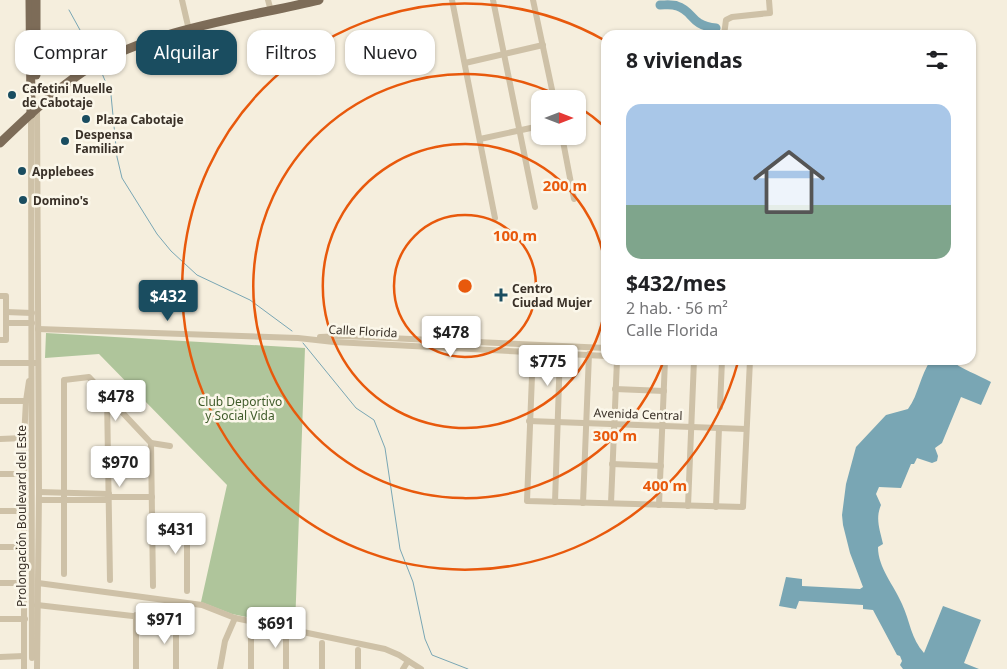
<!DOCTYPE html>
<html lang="es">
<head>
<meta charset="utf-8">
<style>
	body { margin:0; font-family:"Noto Sans",sans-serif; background:#f2f2f2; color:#202124; height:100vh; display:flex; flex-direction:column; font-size:19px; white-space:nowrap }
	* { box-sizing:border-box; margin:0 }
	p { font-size:16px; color:#757577 }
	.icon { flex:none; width:28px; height:28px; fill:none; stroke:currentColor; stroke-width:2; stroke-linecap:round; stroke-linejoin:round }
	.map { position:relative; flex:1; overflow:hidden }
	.sheet { position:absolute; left:601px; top:30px; width:375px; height:335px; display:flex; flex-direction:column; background:#fff; border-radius:15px; box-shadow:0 1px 4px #0004 }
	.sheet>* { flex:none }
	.guide { position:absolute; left:15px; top:30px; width:475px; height:45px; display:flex; gap:10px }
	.needle { width:32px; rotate:90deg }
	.fabs { position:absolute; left:531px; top:90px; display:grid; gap:10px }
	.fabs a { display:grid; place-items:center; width:55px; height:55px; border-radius:10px; background:#fff; box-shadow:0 1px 4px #0004; font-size:25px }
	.price { position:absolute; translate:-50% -42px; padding:0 11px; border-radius:5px; background:#fff; color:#222; font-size:16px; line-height:32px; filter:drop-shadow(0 1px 2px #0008) }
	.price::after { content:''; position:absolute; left:50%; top:30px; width:15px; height:11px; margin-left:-8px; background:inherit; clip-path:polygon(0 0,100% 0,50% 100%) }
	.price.current { background:#1a4d60; color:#fff }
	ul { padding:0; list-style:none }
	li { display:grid; align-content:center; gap:10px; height:265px; padding:0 25px }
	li+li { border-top:1px solid #e0e0e0 }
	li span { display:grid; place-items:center; height:155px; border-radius:15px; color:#555 }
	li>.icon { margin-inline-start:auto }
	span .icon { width:90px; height:90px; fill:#fffc; stroke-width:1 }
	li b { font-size:21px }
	h2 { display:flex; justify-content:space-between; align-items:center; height:60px; padding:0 25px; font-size:21px }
	.pill { padding:0 18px; border-radius:15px; background:#fff; box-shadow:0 1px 4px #0004; font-size:18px; line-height:45px }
	.pill.current { background:#1a4d60; color:#fff }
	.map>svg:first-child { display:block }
	.green { fill:#afc59b }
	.water { fill:#79a6b4 }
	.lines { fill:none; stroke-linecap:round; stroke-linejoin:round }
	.stream { stroke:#79a6b4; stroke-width:1 }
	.river { stroke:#79a6b4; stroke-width:9 }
	.minor { stroke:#cec1a7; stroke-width:6 }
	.major { stroke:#7d6c58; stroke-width:9 }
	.ring { fill:none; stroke:#e8590c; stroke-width:2.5 }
	.poi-dot { fill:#1a4d60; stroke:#fbf7ea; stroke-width:2 }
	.labels { text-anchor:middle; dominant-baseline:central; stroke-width:5; stroke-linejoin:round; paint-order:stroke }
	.poi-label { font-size:12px; font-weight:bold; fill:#3a3128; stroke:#fbf7ea; text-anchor:start }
	.street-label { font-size:12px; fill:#3a3128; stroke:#fbf7ea }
	.park-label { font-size:12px; fill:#3f5b2a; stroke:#fbf7ea }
	.centre { fill:#e8590c; stroke:#fbf7ea; stroke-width:2.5 }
	.ring-label { font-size:15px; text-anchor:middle; font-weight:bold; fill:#e8590c; stroke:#fbf7ea; stroke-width:5; stroke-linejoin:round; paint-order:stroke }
</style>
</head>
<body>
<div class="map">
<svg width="1007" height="669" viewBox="0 0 1007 669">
	<rect width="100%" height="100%" fill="#f5eedd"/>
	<polygon class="green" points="46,333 305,348 295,627 232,614 201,602 227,485 99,354 45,358"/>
	<path class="water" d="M931,360H951C960,369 979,375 991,382L981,405L961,397L942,443L935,448L938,456L937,461L932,463L917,458L914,464H911L901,488L879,487L876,494L881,505C875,519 880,530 883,544L878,547C878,568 894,585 902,604C910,621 911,639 924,653L943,606L981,620L964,663L979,669H903L900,665L902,661L900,656L897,655L873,610L863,609V605L799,601L796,609L779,606L786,577L802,579V586L860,589L863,587L850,553L843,525L842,515L846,484L856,447L886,415L908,409C919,394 920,375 931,360Z"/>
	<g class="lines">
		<g class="stream">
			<polyline points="69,10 96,59"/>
			<polyline points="101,71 111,95 117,157 122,178 157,234 171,251 197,275 250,300 292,331"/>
			<polyline points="303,343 356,408 374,420 385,448 400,549 413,582 425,639 432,655 468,669"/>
		</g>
		<path class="river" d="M660,5C666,5 672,4 677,6C694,11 689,25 716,28"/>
		<g class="minor">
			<polyline points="182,0 189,30"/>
			<polyline points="268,0 271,11"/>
			<polyline points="452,0 495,218"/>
			<polyline points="493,0 535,207"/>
			<polyline points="533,0 554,99"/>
			<polyline points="724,35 726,20 732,17 770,13 769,0"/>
			<polyline points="465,63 543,45"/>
			<polyline points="31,114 32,658"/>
			<polyline points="562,136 574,199"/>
			<polyline points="480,139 540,126"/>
			<polyline points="0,296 6,296 6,340 0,340"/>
			<polyline points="6,312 32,313"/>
			<polyline points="6,323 32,323"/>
			<polyline points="38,329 298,338 334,342 606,356"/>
			<polyline points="320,337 344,336 606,348"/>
			<polyline points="533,351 527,501 743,507 750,360"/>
			<polyline points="724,360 750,361"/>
			<polyline points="0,363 36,363"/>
			<polyline points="615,389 664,391"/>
			<polyline points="107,397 110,580"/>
			<polyline points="0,401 26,401"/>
			<polyline points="720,407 722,360"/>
			<polyline points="529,421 746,429"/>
			<polyline points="0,439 24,438"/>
			<polyline points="151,443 153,586"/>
			<polyline points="612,464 661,466"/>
			<polyline points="0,474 24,474"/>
			<polyline points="39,492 109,494"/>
			<polyline points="108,497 152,497"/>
			<polyline points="39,500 107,500"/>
			<polyline points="555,502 560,353"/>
			<polyline points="583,503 589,354"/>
			<polyline points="611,503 617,360"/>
			<polyline points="659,505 665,360"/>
			<polyline points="688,506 694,360"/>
			<polyline points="716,507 719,428"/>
			<polyline points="0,511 24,511"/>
			<polyline points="152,516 187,519 187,591"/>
			<polyline points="0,547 24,547"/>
			<polyline points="64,574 64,380 89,377 151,443 170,446"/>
			<polyline points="0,583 24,583"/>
			<polyline points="38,583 202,605 235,618 385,649 399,655 421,669"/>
			<polyline points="37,605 176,621 176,669"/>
			<polyline points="0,619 25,619"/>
			<polyline points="251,625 251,669"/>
			<polyline points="322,643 322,669"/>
			<polyline points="358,650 358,669"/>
			<polyline points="0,657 24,656"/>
			<polyline points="24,669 24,438 26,401 29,381"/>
			<polyline points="37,669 39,492 37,108"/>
			<polyline points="136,669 136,615"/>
			<polyline points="220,669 225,641 235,618"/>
			<polyline points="286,669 286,628"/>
			<polyline points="403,669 408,661"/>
		</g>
		<g class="major">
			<polyline points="30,0 31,114"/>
			<polyline points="36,0 36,75"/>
			<path d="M0,143C24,120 48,97 74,78C141,30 240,19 319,0"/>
		</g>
	</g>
	<g class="ring">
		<circle cx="465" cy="286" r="71"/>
		<path d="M606 301A142 142 0 1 1 606 271"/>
		<path d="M664 360A212 212 0 1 1 563 98M579 107A212 212 0 0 1 605 127"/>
		<path d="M738 362A283 283 0 1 1 604 40"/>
	</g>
	<g class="poi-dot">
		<circle cx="12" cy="95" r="5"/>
		<circle cx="86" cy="119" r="5"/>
		<circle cx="65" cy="141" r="5"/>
		<circle cx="22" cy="171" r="5"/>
		<circle cx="23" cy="200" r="5"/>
		<path d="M498.5 287.5h5v5h5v5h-5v5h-5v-5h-5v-5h5z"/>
	</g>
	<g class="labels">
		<g class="poi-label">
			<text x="22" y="88">Cafetini Muelle<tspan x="22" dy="14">de Cabotaje</tspan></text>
			<text x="96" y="119">Plaza Cabotaje</text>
			<text x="75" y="134">Despensa<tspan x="75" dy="14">Familiar</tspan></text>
			<text x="32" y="171">Applebees</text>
			<text x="33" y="200">Domino's</text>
			<text x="512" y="288">Centro<tspan x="512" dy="14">Ciudad Mujer</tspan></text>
		</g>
		<g class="street-label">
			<text transform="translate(363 331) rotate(3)">Calle Florida</text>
			<text transform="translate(638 414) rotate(2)">Avenida Central</text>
			<text transform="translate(21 516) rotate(-90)">Prolongación Boulevard del Este</text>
		</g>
		<g class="park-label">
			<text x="240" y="401">Club Deportivo<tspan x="240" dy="14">y Social Vida</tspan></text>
		</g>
	</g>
	<circle cx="465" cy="286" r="8" class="centre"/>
	<g class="ring-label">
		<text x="565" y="191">200 m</text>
		<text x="515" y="241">100 m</text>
		<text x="615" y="441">300 m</text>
		<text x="665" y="491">400 m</text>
	</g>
</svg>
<div class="fabs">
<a><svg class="needle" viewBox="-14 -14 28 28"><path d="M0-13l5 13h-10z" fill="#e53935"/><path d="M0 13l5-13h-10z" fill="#757577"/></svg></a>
</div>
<b class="price current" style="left:168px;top:322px">$432</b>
<b class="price" style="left:451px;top:358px">$478</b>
<b class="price" style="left:548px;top:387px">$775</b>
<b class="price" style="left:116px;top:422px">$478</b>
<b class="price" style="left:120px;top:488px">$970</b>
<b class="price" style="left:176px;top:555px">$431</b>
<b class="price" style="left:165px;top:645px">$971</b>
<b class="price" style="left:276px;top:649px">$691</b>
<div class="guide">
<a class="pill">Comprar</a>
<a class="pill current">Alquilar</a>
<a class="pill">Filtros</a>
<a class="pill">Nuevo</a>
</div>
<section class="sheet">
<h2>8 viviendas<svg class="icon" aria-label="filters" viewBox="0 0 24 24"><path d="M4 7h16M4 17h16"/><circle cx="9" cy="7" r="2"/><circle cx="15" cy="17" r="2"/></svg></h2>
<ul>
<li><span style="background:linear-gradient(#a9c7e8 65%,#7fa58c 0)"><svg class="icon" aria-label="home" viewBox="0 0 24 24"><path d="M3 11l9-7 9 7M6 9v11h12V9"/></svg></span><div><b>$432/mes</b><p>2 hab. · 56 m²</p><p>Calle Florida</p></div></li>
</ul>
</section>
</div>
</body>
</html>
